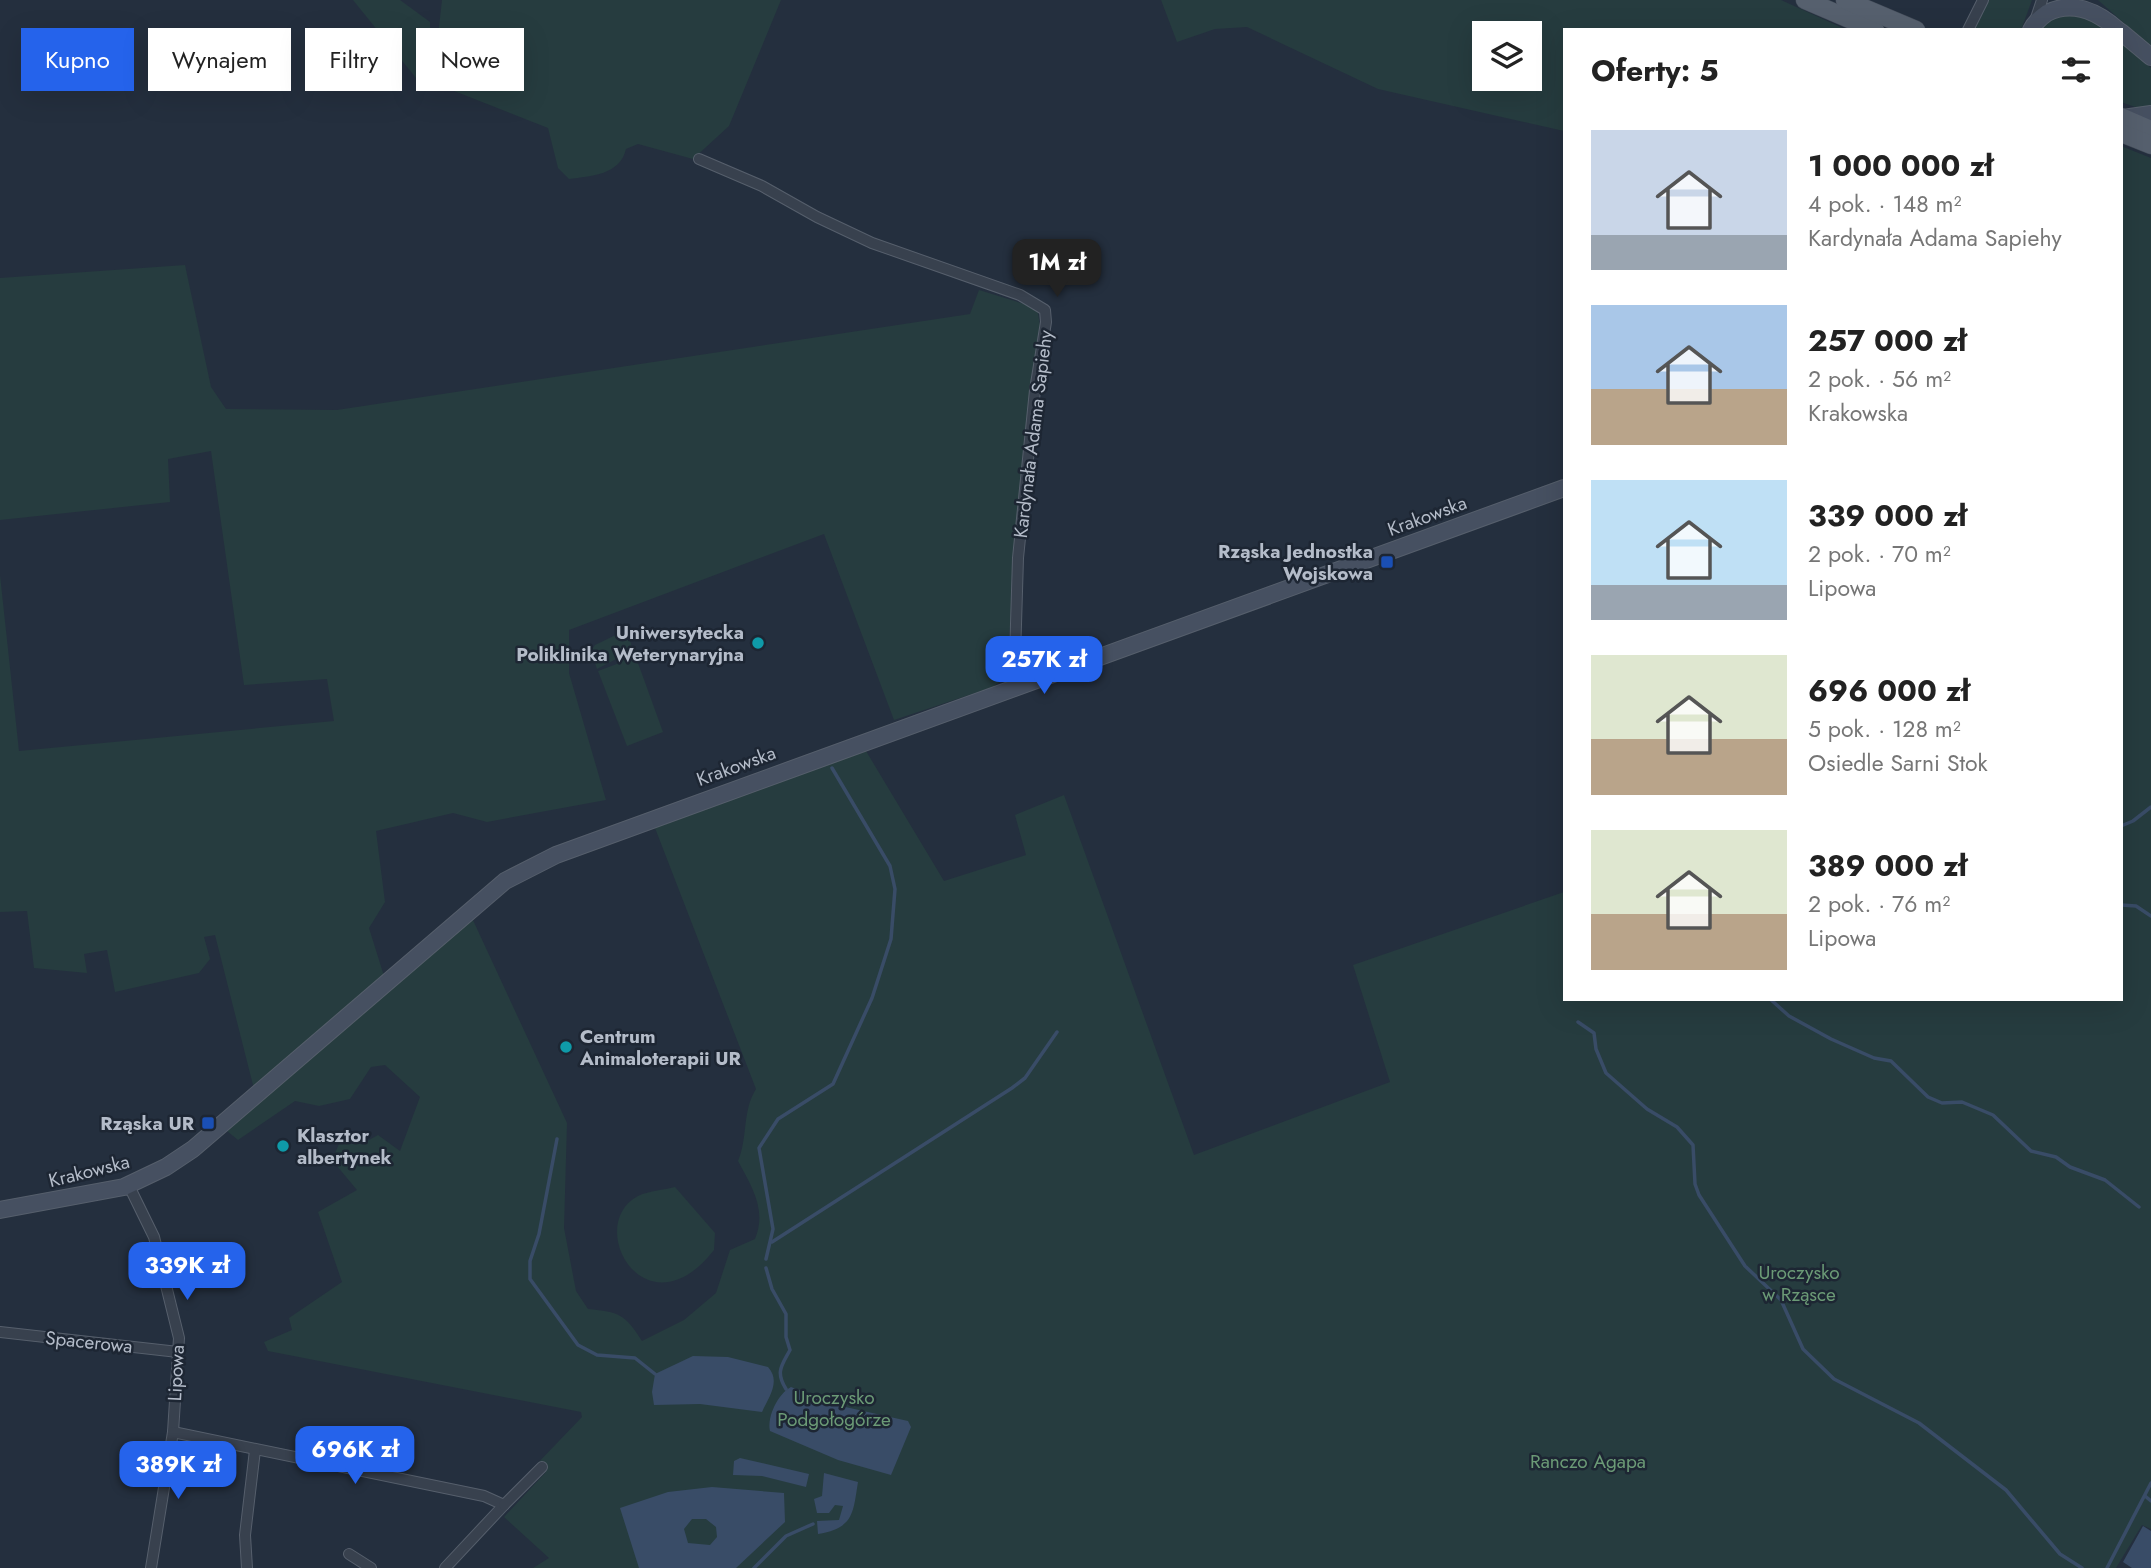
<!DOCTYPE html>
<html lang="pl">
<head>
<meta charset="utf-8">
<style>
	body { margin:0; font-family:Jost,sans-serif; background:#f6f6f6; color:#222; height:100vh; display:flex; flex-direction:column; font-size:26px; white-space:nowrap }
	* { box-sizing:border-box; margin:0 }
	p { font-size:23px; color:#767676 }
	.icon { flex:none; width:38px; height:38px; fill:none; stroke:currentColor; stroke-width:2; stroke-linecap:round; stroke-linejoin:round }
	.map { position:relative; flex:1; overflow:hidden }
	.drawer { position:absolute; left:1563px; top:28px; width:560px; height:973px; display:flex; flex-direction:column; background:#fff; border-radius:0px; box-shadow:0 7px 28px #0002 }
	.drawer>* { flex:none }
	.hud { position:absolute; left:21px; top:28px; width:665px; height:63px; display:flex; gap:14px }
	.tools { position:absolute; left:1472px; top:21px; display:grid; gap:14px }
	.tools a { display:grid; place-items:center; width:70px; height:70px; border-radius:0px; background:#fff; box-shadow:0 7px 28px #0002; font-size:35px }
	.price { position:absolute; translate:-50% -60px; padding:0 16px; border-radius:14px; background:#2563eb; color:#fff; font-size:23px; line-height:46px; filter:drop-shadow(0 2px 4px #0008) }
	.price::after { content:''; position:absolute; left:50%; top:42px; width:21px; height:16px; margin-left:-10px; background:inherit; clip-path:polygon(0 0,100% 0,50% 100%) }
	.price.on { background:#222; color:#fff }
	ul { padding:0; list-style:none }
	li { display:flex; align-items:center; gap:21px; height:175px; padding:0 28px }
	li span { display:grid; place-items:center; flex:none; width:196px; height:140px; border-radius:0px; color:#555 }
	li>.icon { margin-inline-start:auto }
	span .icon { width:84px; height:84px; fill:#fffc; stroke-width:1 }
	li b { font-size:30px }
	h2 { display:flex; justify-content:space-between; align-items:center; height:84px; padding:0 28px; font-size:30px }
	.chip { padding:0 24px; border-radius:0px; background:#fff; box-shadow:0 7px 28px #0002; font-size:24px; line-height:63px }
	.chip.on { background:#2563eb; color:#fff }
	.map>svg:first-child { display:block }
	.green { fill:#263c3f; fill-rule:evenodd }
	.water { fill:#394c67; fill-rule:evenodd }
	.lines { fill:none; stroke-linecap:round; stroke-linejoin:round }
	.stream { stroke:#394c67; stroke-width:3.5 }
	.street-casing { stroke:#565f6c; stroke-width:12 }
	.secondary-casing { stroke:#565f6c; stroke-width:18 }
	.primary-casing { stroke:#414a57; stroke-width:19 }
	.street { stroke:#38414e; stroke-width:10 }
	.secondary { stroke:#465061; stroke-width:16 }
	.primary { stroke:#56606e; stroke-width:18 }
	.transit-dot { fill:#1a4fb4; stroke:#1d2633; stroke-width:2.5 }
	.culture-dot { fill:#0f9aa8; stroke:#1d2633; stroke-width:2.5 }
	.labels { text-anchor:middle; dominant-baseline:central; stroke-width:5; stroke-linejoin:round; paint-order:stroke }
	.street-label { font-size:19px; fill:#b4bcc9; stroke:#1d2633 }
	.poi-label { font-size:19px; font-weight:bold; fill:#b4bcc9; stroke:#1d2633; text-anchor:end }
	.park-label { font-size:19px; fill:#6b9a76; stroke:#1d2633 }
</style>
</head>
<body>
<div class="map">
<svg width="2151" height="1568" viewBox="0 0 2151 1568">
	<rect width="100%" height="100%" fill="#242f3e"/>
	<g class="green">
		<polygon points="353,0 400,0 430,22 430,84 416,78"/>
		<path d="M442,0H781L729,126L693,159L638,144L626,149C620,175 591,176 569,179L558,168L548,128L439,85L436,54Z"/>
		<path d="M1161,0H1781L1847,30H1564V131L1378,89L1247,27L1215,29L1177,42ZM1484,33H1530V79H1484Z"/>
		<polygon points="1987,0 2032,0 2021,30 1972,30"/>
		<polygon points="2098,0 2151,0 2151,47"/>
		<polygon points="2065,13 2091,16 2107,30 2040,30 2044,23"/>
		<polygon points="2121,42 2151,68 2151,108 2138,108 2121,102"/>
		<path d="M2121,146L2151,158V1529L2142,1525L2116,1568H533L549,1558L504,1517L546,1472L534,1467L582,1417L581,1412L268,1351L264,1342L292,1330L289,1318L342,1282L318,1212L357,1190L332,1160L339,1144H362L378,1135L400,1151L420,1097L385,1065L371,1067L350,1099L319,1106L295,1101L238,1140L227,1131L472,918L567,1123L564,1228L576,1291L588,1309C619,1312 625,1314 642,1341L684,1320L716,1293L730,1250L755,1239C767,1210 752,1187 738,1161C748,1138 742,1111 756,1089L655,828L866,751L944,881L1026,855L1015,815L1064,795L1194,1155L1390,1082L1353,965L1564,892V999H2121Z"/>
		<polygon points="185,265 211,387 226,409 337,410 970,314 979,290 1037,308 1040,325 1005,677 993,687 894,720 824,534 569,630 569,673 606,800 487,822 453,813 376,831 385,902 369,928 384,976 254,1089 215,935 204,937 210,959 199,973 115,992 107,950 84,954 87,973 34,968 27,911 0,912 0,575 19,751 334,721 327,679 244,685 211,451 168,459 170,502 0,520 0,278"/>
		<polygon points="626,630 663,732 627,746 598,671 622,662 620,657 597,669 591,651 595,645"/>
		<path d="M675,1187L715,1233L714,1250C646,1337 583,1225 638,1196C648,1191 664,1190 675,1187Z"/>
	</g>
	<g class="water">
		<path d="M693,1356L728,1357L768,1367C781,1381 769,1397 762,1412L700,1404L654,1405L652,1392L655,1374Z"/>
		<path d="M791,1387L841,1406L908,1421L911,1427L891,1475L838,1460L770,1431C767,1416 778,1394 791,1387Z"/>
		<polygon points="740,1458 809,1474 806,1487 762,1476 733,1475 734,1461"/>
		<path d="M824,1473L858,1482C853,1513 854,1528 818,1534L817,1521L839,1520L843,1506L835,1505L829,1513H817L814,1499L822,1496Z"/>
		<path d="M712,1487L784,1493L785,1522L736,1568H639L620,1508L668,1492ZM692,1519H706L716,1527L717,1537L710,1545L688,1543L684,1529Z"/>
		<polygon points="2143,1526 2151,1531 2151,1568 2132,1568 2123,1562"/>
	</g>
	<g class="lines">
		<g class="stream">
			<polyline points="2121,826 2133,821 2151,807"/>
			<polyline points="2121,905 2136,906 2151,916"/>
			<polyline points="1770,999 1789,1016 1831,1039 1874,1058 1891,1061 1928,1097 1942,1103 1962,1102 1993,1115 2031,1151 2056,1157 2070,1167 2105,1180 2139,1207"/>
			<polyline points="1578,1022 1594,1033 1596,1049 1606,1073 1647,1109 1677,1127 1693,1145 1695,1184 1699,1195 1745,1266 1781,1300 1803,1349 1834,1379 1919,1423 2006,1490 2060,1554 2082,1568"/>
			<polyline points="557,1139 539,1234 530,1261 530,1279 578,1345 597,1355 635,1358 655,1374"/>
			<polyline points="772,1242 1012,1088 1025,1078 1057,1032"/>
			<polyline points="766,1259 773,1229 759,1148 778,1119 833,1084 872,998 891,939 895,889 890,866 832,768"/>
			<path d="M766,1268L772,1289L786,1314V1337L790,1350C782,1365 775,1372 786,1389"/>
			<polyline points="2145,1496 2151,1501"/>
			<polyline points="754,1568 786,1536 813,1524"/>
			<polyline points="2107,1568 2151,1483"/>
		</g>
		<defs>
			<g id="street">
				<polyline points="2035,21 2042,0"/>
				<polyline points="1968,30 1983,0"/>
				<polyline points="699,159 762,186 817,217 872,243 1020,295 1045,310 1046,322 1035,390 1018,558 1015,657 1022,685"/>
				<polyline points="129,1186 154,1237 179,1338 173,1432 151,1568"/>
				<polyline points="0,1332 178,1352"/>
				<polyline points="173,1432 484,1496 504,1505 445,1568"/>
				<polyline points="504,1505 542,1467"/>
				<polyline points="349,1554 371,1568"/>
				<polyline points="247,1568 245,1535 255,1450"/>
			</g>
			<g id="secondary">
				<path d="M2031,30C2035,22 2040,18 2047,13C2073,0 2098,12 2118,30"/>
				<polyline points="2121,32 2151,57"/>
				<polyline points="2123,118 2151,114"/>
				<polyline points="0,1210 124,1187 166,1167 193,1149 505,881 556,855 1564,488"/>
			</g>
			<g id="primary">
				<polyline points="1805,0 1875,30"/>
				<polyline points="1845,0 1916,30"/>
				<polyline points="2121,117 2151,130"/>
				<polyline points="2121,133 2151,145"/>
			</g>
		</defs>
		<use href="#street" class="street-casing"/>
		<use href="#secondary" class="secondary-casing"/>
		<use href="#primary" class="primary-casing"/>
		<use href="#street" class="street"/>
		<use href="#secondary" class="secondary"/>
		<use href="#primary" class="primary"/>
	</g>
	<g class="transit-dot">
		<rect x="1380" y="555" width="14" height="14" rx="3.5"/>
		<rect x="201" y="1116" width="14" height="14" rx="3.5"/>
	</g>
	<g class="culture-dot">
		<circle cx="758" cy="643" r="7"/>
		<circle cx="566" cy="1047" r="7"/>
		<circle cx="283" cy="1146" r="7"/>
	</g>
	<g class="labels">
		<g class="street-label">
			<text transform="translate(1033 434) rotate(-83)">Kardynała Adama Sapiehy</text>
			<text transform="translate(1427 516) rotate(-20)">Krakowska</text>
			<text transform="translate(736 766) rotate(-20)">Krakowska</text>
			<text transform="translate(89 1171) rotate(-14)">Krakowska</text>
			<text transform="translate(89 1342) rotate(6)">Spacerowa</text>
			<text transform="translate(176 1373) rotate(-87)">Lipowa</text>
		</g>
		<g class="poi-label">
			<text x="1373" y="551">Rząska Jednostka<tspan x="1373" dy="22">Wojskowa</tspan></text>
			<text x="744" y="632">Uniwersytecka<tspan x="744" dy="22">Poliklinika Weterynaryjna</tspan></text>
			<text x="580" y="1036" text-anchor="start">Centrum<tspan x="580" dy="22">Animaloterapii UR</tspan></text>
			<text x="194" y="1123">Rząska UR</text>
			<text x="297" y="1135" text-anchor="start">Klasztor<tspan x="297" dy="22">albertynek</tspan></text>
		</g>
		<g class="park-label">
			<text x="1799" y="1272">Uroczysko<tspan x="1799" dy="22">w Rząsce</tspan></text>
			<text x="834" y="1397">Uroczysko<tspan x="834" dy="22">Podgołogórze</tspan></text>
			<text x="1588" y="1461">Ranczo Agapa</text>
		</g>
	</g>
</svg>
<div class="tools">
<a><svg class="icon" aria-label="layers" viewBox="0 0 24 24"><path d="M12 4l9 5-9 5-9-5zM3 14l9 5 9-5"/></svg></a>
</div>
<b class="price on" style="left:1057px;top:299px">1M zł</b>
<b class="price" style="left:1044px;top:696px">257K zł</b>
<b class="price" style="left:187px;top:1302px">339K zł</b>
<b class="price" style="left:355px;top:1486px">696K zł</b>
<b class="price" style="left:178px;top:1501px">389K zł</b>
<div class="hud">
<a class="chip on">Kupno</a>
<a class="chip">Wynajem</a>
<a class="chip">Filtry</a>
<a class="chip">Nowe</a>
</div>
<section class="drawer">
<h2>Oferty: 5<svg class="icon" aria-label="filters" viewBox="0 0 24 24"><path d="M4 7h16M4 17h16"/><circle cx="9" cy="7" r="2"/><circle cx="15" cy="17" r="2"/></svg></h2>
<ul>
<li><span style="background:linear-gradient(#c9d6e8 75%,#9aa5b1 0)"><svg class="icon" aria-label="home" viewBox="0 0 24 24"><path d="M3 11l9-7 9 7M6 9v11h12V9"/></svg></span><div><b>1 000 000 zł</b><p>4 pok. · 148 m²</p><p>Kardynała Adama Sapiehy</p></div></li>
<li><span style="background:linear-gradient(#a9c7e8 60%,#b9a48a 0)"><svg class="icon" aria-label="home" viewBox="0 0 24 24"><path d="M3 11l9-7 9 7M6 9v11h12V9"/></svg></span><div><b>257 000 zł</b><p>2 pok. · 56 m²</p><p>Krakowska</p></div></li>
<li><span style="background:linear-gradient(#bfe0f5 75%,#9aa5b1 0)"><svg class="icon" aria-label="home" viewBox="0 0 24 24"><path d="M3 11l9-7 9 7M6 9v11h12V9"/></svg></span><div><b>339 000 zł</b><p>2 pok. · 70 m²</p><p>Lipowa</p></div></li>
<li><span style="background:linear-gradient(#dfe7d0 60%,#b9a48a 0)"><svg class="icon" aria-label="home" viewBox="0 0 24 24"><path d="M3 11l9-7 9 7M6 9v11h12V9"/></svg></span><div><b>696 000 zł</b><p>5 pok. · 128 m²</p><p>Osiedle Sarni Stok</p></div></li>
<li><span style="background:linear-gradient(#dfe7d0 60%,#b9a48a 0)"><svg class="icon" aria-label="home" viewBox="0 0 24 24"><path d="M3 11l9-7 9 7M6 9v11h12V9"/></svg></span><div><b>389 000 zł</b><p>2 pok. · 76 m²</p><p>Lipowa</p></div></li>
</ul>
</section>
</div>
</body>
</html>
